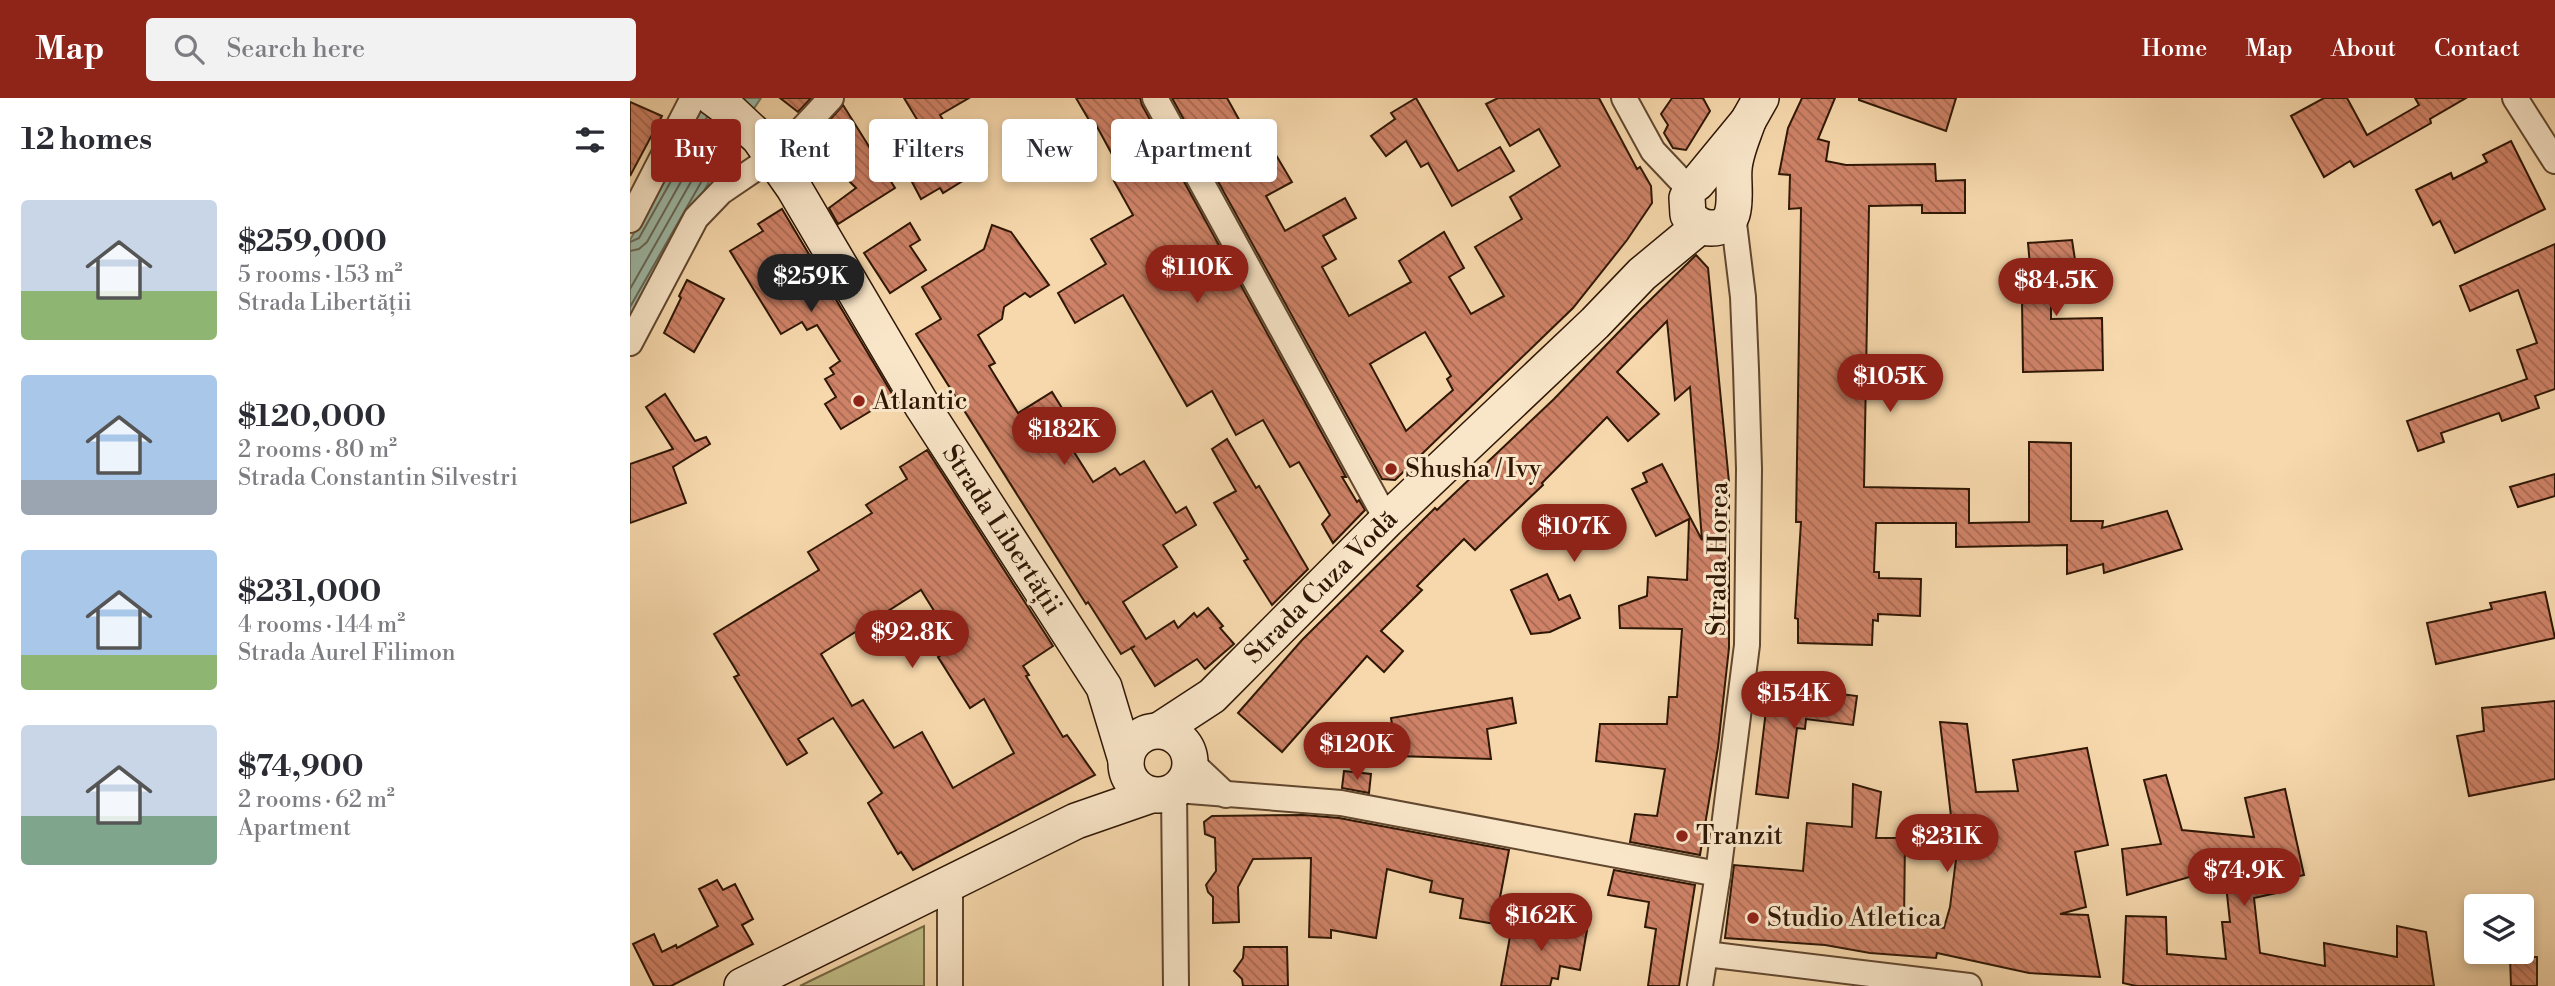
<!DOCTYPE html>
<html lang="en">
<head>
<meta charset="utf-8">
<style>
	body { margin:0; font-family:"Libre Bodoni",serif; background:#f2f2f3; color:#2b2b33; height:100vh; display:flex; flex-direction:column; font-size:26px; white-space:nowrap }
	* { box-sizing:border-box; margin:0 }
	p { font-size:23px; color:#7c7c81 }
	.icon { flex:none; width:38px; height:38px; fill:none; stroke:currentColor; stroke-width:2; stroke-linecap:round; stroke-linejoin:round }
	.map { position:relative; flex:1; overflow:hidden }
	.drawer { display:flex; flex-direction:column; background:#fff; width:630px }
	.drawer>* { flex:none }
	.top-card { position:absolute; left:21px; top:21px; width:665px; height:63px; display:flex; gap:14px }
	.controls { position:absolute; left:1834px; top:796px; display:grid; gap:14px }
	.controls a { display:grid; place-items:center; width:70px; height:70px; border-radius:7px; background:#fff; box-shadow:0 4px 10px #0003; font-size:35px }
	.price { position:absolute; translate:-50% -60px; padding:0 16px; border-radius:24px; background:#8f2418; color:#fff; font-size:23px; line-height:46px; filter:drop-shadow(0 2px 4px #0008) }
	.price::after { content:''; position:absolute; left:50%; top:42px; width:21px; height:16px; margin-left:-10px; background:inherit; clip-path:polygon(0 0,100% 0,50% 100%) }
	.price.current { background:#222; color:#fff }
	ul { padding:0; list-style:none }
	li { display:flex; align-items:center; gap:21px; height:175px; padding:0 21px }
	li span { display:grid; place-items:center; flex:none; width:196px; height:140px; border-radius:7px; color:#555 }
	li>.icon { margin-inline-start:auto }
	span .icon { width:84px; height:84px; fill:#fffc; stroke-width:1 }
	li b { font-size:30px }
	h2 { display:flex; justify-content:space-between; align-items:center; height:84px; padding:0 21px; font-size:30px }
	.pill { padding:0 24px; border-radius:7px; background:#fff; box-shadow:0 4px 10px #0003; font-size:24px; line-height:63px }
	.pill.current { background:#8f2418; color:#fff }
	header { display:flex; align-items:center; gap:42px; box-sizing:border-box; height:98px; padding:0 35px; background:#8f2418; color:#fff }
	header strong { font-size:33px }
	nav { display:flex; gap:38px; margin-inline-start:auto; font-size:24px }
	.search { width:490px; height:63px; background:#f2f2f3; display:flex; align-items:center; gap:18px; box-sizing:border-box; padding:0 24px; border-radius:7px; color:#7c7c81; font-size:26px }
	main { display:flex; flex:1; min-height:0 }
	.map>svg:first-child { display:block }
	.grass { fill:#c1bd86; stroke:#786a46; stroke-width:2 }
	.water { fill:#9dbaa8; stroke:#717967; stroke-width:2 }
	.lines { fill:none; stroke-linecap:round; stroke-linejoin:round }
	.shore { stroke:#666856; stroke-width:2 }
	.building { fill:url(#building-back-hatch); stroke:#2f1705; stroke-width:2; fill-rule:evenodd }
	.minor-casing { stroke:#61472f; stroke-width:28 }
	.secondary-casing { stroke:#2f1705; stroke-width:38 }
	.minor { stroke:#f9e6c9; stroke-width:24 }
	.secondary { stroke:#f9e6c9; stroke-width:35 }
	.poi-dot { fill:#8f2418; stroke:#f9e6c9; stroke-width:2.5 }
	.labels { text-anchor:middle; dominant-baseline:central; stroke-width:6; stroke-linejoin:round; paint-order:stroke }
	.poi-label { font-size:26px; fill:#2f1705; stroke:#f9e6c9; text-anchor:start }
	.street-label { font-size:26px; fill:#2f1705; stroke:#f9e6c9 }
</style>
</head>
<body>
<header>
<strong>Map</strong>
<div class="search"><svg class="icon" aria-label="search" viewBox="0 0 24 24"><circle cx="10" cy="10" r="6"/><path d="M15 15l6 6"/></svg>Search here</div>
<nav><a>Home</a><a>Map</a><a>About</a><a>Contact</a></nav>
</header>
<main>
<section class="drawer">
<h2>12 homes<svg class="icon" aria-label="filters" viewBox="0 0 24 24"><path d="M4 7h16M4 17h16"/><circle cx="9" cy="7" r="2"/><circle cx="15" cy="17" r="2"/></svg></h2>
<ul>
<li><span style="background:linear-gradient(#c9d6e8 65%,#8fb573 0)"><svg class="icon" aria-label="home" viewBox="0 0 24 24"><path d="M3 11l9-7 9 7M6 9v11h12V9"/></svg></span><div><b>$259,000</b><p>5 rooms · 153 m²</p><p>Strada Libertății</p></div></li>
<li><span style="background:linear-gradient(#a9c7e8 75%,#9aa5b1 0)"><svg class="icon" aria-label="home" viewBox="0 0 24 24"><path d="M3 11l9-7 9 7M6 9v11h12V9"/></svg></span><div><b>$120,000</b><p>2 rooms · 80 m²</p><p>Strada Constantin Silvestri</p></div></li>
<li><span style="background:linear-gradient(#a9c7e8 75%,#8fb573 0)"><svg class="icon" aria-label="home" viewBox="0 0 24 24"><path d="M3 11l9-7 9 7M6 9v11h12V9"/></svg></span><div><b>$231,000</b><p>4 rooms · 144 m²</p><p>Strada Aurel Filimon</p></div></li>
<li><span style="background:linear-gradient(#c9d6e8 65%,#7fa58c 0)"><svg class="icon" aria-label="home" viewBox="0 0 24 24"><path d="M3 11l9-7 9 7M6 9v11h12V9"/></svg></span><div><b>$74,900</b><p>2 rooms · 62 m²</p><p>Apartment</p></div></li>
</ul>
</section>
<div class="map">
<svg width="1925" height="888" viewBox="0 0 1925 888">
	<defs>
		<pattern id="building-back-hatch" width="6" height="6" patternUnits="userSpaceOnUse" patternTransform="scale(1.75)"><rect width="6" height="6" fill="#ce8267"/><path d="M-1 5l2 2M0 0l6 6M5-1l2 2" fill="none" stroke="#a86953"/></pattern>
	</defs>
	<rect width="100%" height="100%" fill="#f6d8ac"/>
	<filter id="stains"><feTurbulence type="fractalNoise" baseFrequency=".00286" numOctaves="4"/><feColorMatrix values="0 0 0 0 .2 0 0 0 0 .09 0 0 0 0 .02 0 0 0 .5 -.17"/></filter>
	<radialGradient id="worn" r=".72"><stop offset=".6" stop-color="#630" stop-opacity="0"/><stop offset="1" stop-color="#630" stop-opacity=".3"/></radialGradient>
	<polygon class="grass" points="294,828 294,888 170,888 184,881"/>
	<polygon class="water" points="78,0 131,0 101,45 0,224 0,142"/>
	<g class="lines">
		<g class="shore">
			<polyline points="0,144 9,140 77,19"/>
			<polyline points="0,153 9,151 17,144 84,25"/>
			<polyline points="0,191 91,31"/>
			<polyline points="0,209 98,37"/>
		</g>
	</g>
	<g class="building">
		<polygon points="150,0 181,0 168,14"/>
		<polygon points="274,0 339,0 310,17 330,49 341,42 357,68 313,95 310,90 291,101 280,80 311,61"/>
		<polygon points="446,0 510,0 512,7 716,379 712,379 727,404 729,402 735,412 703,445 692,426 700,417 669,364 660,369 633,322 606,337 582,293 557,308 493,197 445,225 428,195 476,166 461,141 503,117 484,83 488,81 485,74 490,71 465,25 462,27"/>
		<path d="M542,0H597L612,27L600,34L620,71L646,57L662,84L636,98L655,133L715,100L726,120L693,138L706,161L692,169L719,218L781,184L769,163L814,134L834,170L819,179L841,216L874,198L845,149L892,121L880,99L930,68L909,31L880,48L856,6L868,0H969L1007,71L1010,69L1021,88L1022,105L997,142L943,210L765,382L752,381ZM795,234L821,278L817,281L823,292L776,333L740,266Z"/>
		<polygon points="786,0 828,73 870,49 884,73 822,108 798,65 791,69 776,43 756,58 741,38 765,21 761,15"/>
		<polygon points="1042,0 1073,0 1080,13 1056,52 1043,50 1034,35 1038,27 1031,16"/>
		<polygon points="1172,0 1205,0 1188,41 1199,44 1196,63 1216,67 1305,66 1306,83 1335,82 1335,115 1292,115 1292,107 1239,108 1234,389 1339,391 1339,425 1399,424 1399,344 1441,345 1441,423 1473,423 1472,430 1537,413 1552,451 1474,475 1473,466 1437,476 1437,447 1326,449 1326,425 1246,425 1244,474 1249,474 1249,480 1291,481 1290,518 1248,516 1248,523 1243,522 1242,547 1168,545 1168,521 1165,520 1171,424 1166,424 1171,110 1159,111 1160,77 1149,76 1158,30"/>
		<polygon points="1229,0 1326,0 1316,33 1229,2"/>
		<polygon points="1694,0 1717,0 1737,37 1789,7 1785,0 1836,0 1800,21 1801,25 1724,69 1720,63 1694,79 1661,18"/>
		<polygon points="0,4 32,18 0,78"/>
		<polygon points="213,7 265,90 208,126 199,110 226,90 189,53 201,39 191,32"/>
		<polygon points="1881,43 1915,111 1825,155 1810,123 1803,127 1786,92 1821,75 1823,81 1857,64 1853,57"/>
		<polygon points="152,111 264,299 211,331 195,306 206,299 195,281 204,276 200,270 210,263 187,227 177,232 172,224 151,236 100,153 133,133 128,126"/>
		<polygon points="280,125 290,142 280,148 296,172 260,195 234,155"/>
		<polygon points="362,127 381,134 419,187 400,199 395,195 374,209 372,221 348,237 365,265 359,268 388,315 422,294 443,328 432,335 463,384 485,370 490,377 514,363 546,415 556,409 566,427 533,447 547,469 493,504 516,541 544,523 548,530 564,515 567,519 578,510 593,528 590,530 604,546 575,571 567,561 525,588 501,550 505,548 491,556 458,504 456,506 286,236 311,221 292,189 354,151"/>
		<polygon points="1442,142 1447,175 1421,177 1421,221 1472,220 1473,272 1393,274 1392,201 1403,201 1398,145"/>
		<polygon points="1925,146 1925,291 1905,298 1909,310 1872,323 1869,315 1811,335 1814,344 1788,353 1777,323 1897,281 1887,252 1907,245 1888,192 1840,213 1830,188"/>
		<polygon points="1066,157 1078,170 1099,384 1099,550 1088,649 1070,757 1000,744 1005,716 1027,718 1035,671 966,663 970,626 1037,626 1039,599 1047,599 1052,531 990,530 989,508 1017,498 1018,479 1057,482 1059,421 1026,438 1002,391 1017,384 1013,375 1032,366 1072,442 1060,289 1045,302 1037,223 987,274 1029,316 998,343 977,319 912,385 913,387 845,452 834,441 787,488 792,492 751,533 773,553 754,574 737,558 652,654 608,615 672,542 805,410 807,412 924,301 1009,213"/>
		<polygon points="57,182 94,201 64,254 34,235 51,200 49,198"/>
		<polygon points="35,296 65,343 76,339 80,346 43,369 56,405 0,425 0,366 43,351 16,309"/>
		<polygon points="597,341 626,390 629,388 678,471 642,507 614,463 618,461 584,405 606,393 582,351"/>
		<path d="M297,352L423,548L393,568L399,577L396,578L433,639L437,637L465,677L283,772L271,754L268,756L238,705L252,695L203,620L168,641L177,655L157,667L104,579L109,577L84,536L189,472L178,454L242,415L236,407L277,381L270,369ZM291,492L326,548L308,559L340,610L354,601L384,655L323,690L292,634L264,650L233,602L222,608L191,556Z"/>
		<polygon points="1925,376 1925,398 1888,409 1880,389"/>
		<polygon points="917,476 929,502 940,497 950,520 920,534 901,536 881,492"/>
		<polygon points="1915,494 1925,540 1806,566 1797,525 1862,511 1860,505"/>
		<polygon points="1139,587 1227,598 1223,627 1176,621 1175,631 1167,630 1158,700 1126,696"/>
		<polygon points="882,600 886,625 857,631 861,661 767,658 761,620"/>
		<polygon points="1925,603 1925,681 1839,698 1827,638 1854,633 1852,610"/>
		<polygon points="1310,624 1337,626 1346,694 1388,693 1383,662 1457,650 1478,747 1445,754 1456,809 1430,816 1458,817 1470,879 1399,875 1307,855 1306,860 1240,855 1195,847 1095,840 1104,767 1173,773 1177,725 1222,729 1223,686 1251,694 1246,740 1275,740 1274,825 1314,830 1320,809 1326,761"/>
		<polygon points="714,673 741,676 739,695 712,690"/>
		<polygon points="1536,677 1552,732 1624,739 1615,700 1655,691 1674,777 1649,783 1651,794 1624,800 1630,855 1695,868 1694,845 1767,859 1767,828 1796,834 1804,888 1506,888 1493,885 1496,818 1536,819 1537,856 1596,861 1592,824 1600,824 1594,769 1497,797 1492,751 1531,746 1514,682"/>
		<polygon points="674,717 709,720 879,752 865,826 830,820 833,801 800,794 802,783 757,771 746,840 701,832 701,840 679,839 681,760 623,761 608,789 609,824 583,825 583,799 578,794 576,787 586,773 585,740 575,736 574,724 582,718"/>
		<polygon points="984,772 1065,787 1049,888 1018,888 1026,831 1015,829 1019,804 978,797"/>
		<polygon points="87,782 93,792 105,786 123,821 112,827 123,846 41,888 24,888 3,846 24,836 32,854 46,847 47,850 88,828 69,791"/>
		<polygon points="883,822 957,832 950,872 930,868 928,881 922,880 920,888 871,888"/>
		<polygon points="614,849 657,849 658,888 613,888 612,881 604,873 613,860"/>
		<polygon points="1880,859 1907,859 1907,888 1881,888"/>
	</g>
	<g class="lines">
		<defs>
			<g id="minor">
				<polyline points="525,0 757,422"/>
				<polyline points="994,0 1023,53 1060,92"/>
				<polyline points="1885,0 1925,63"/>
				<polyline points="0,122 63,0"/>
				<polyline points="0,245 66,120 91,94 144,58 161,43 201,0"/>
				<polyline points="561,664 596,697"/>
				<polyline points="547,692 711,705 1088,776"/>
				<polyline points="544,693 546,888"/>
				<polyline points="320,786 320,888"/>
				<polyline points="1076,856 1339,888"/>
				<polyline points="1070,888 1088,776 1117,547 1119,371 1116,271 1113,199 1103,117"/>
			</g>
			<g id="secondary">
				<polyline points="83,0 98,11 129,40 164,90 293,309 474,589 496,662"/>
				<polyline points="1067,85 1118,23 1131,0"/>
				<path d="M1057,100L1058,117C1064,125 1071,130 1081,130C1113,130 1102,91 1104,71C1105,55 1113,38 1118,23"/>
				<polyline points="530,632 582,598 757,422 965,225 1012,176 1070,128"/>
				<circle cx="528" cy="665" r="32"/>
				<polyline points="112,888 446,723 521,697"/>
			</g>
		</defs>
		<use href="#minor" class="minor-casing"/>
		<use href="#secondary" class="secondary-casing"/>
		<use href="#minor" class="minor"/>
		<use href="#secondary" class="secondary"/>
	</g>
	<g class="poi-dot">
		<circle cx="229" cy="303" r="7"/>
		<circle cx="761" cy="371" r="7"/>
		<circle cx="1052" cy="738" r="7"/>
		<circle cx="1123" cy="820" r="7"/>
	</g>
	<g class="labels">
		<g class="poi-label">
			<text x="243" y="303">Atlantic</text>
			<text x="775" y="371">Shusha / Ivy</text>
			<text x="1066" y="738">Tranzit</text>
			<text x="1137" y="820">Studio Atletica</text>
		</g>
		<g class="street-label">
			<text transform="translate(372 432) rotate(57)">Strada Libertății</text>
			<text transform="translate(1088 461) rotate(-89)">Strada Horea</text>
			<text transform="translate(691 489) rotate(-45)">Strada Cuza Vodă</text>
		</g>
	</g>
	<rect width="100%" height="100%" filter="url(#stains)"/>
	<rect width="100%" height="100%" fill="url(#worn)"/>
</svg>
<div class="controls">
<a><svg class="icon" aria-label="layers" viewBox="0 0 24 24"><path d="M12 4l9 5-9 5-9-5zM3 14l9 5 9-5"/></svg></a>
</div>
<b class="price" style="left:567px;top:207px">$110K</b>
<b class="price current" style="left:181px;top:216px">$259K</b>
<b class="price" style="left:1426px;top:220px">$84.5K</b>
<b class="price" style="left:1260px;top:316px">$105K</b>
<b class="price" style="left:434px;top:369px">$182K</b>
<b class="price" style="left:944px;top:466px">$107K</b>
<b class="price" style="left:282px;top:572px">$92.8K</b>
<b class="price" style="left:1164px;top:633px">$154K</b>
<b class="price" style="left:727px;top:684px">$120K</b>
<b class="price" style="left:1317px;top:776px">$231K</b>
<b class="price" style="left:1614px;top:810px">$74.9K</b>
<b class="price" style="left:911px;top:855px">$162K</b>
<div class="top-card">
<a class="pill current">Buy</a>
<a class="pill">Rent</a>
<a class="pill">Filters</a>
<a class="pill">New</a>
<a class="pill">Apartment</a>
</div>
</div>
</main>
</body>
</html>
